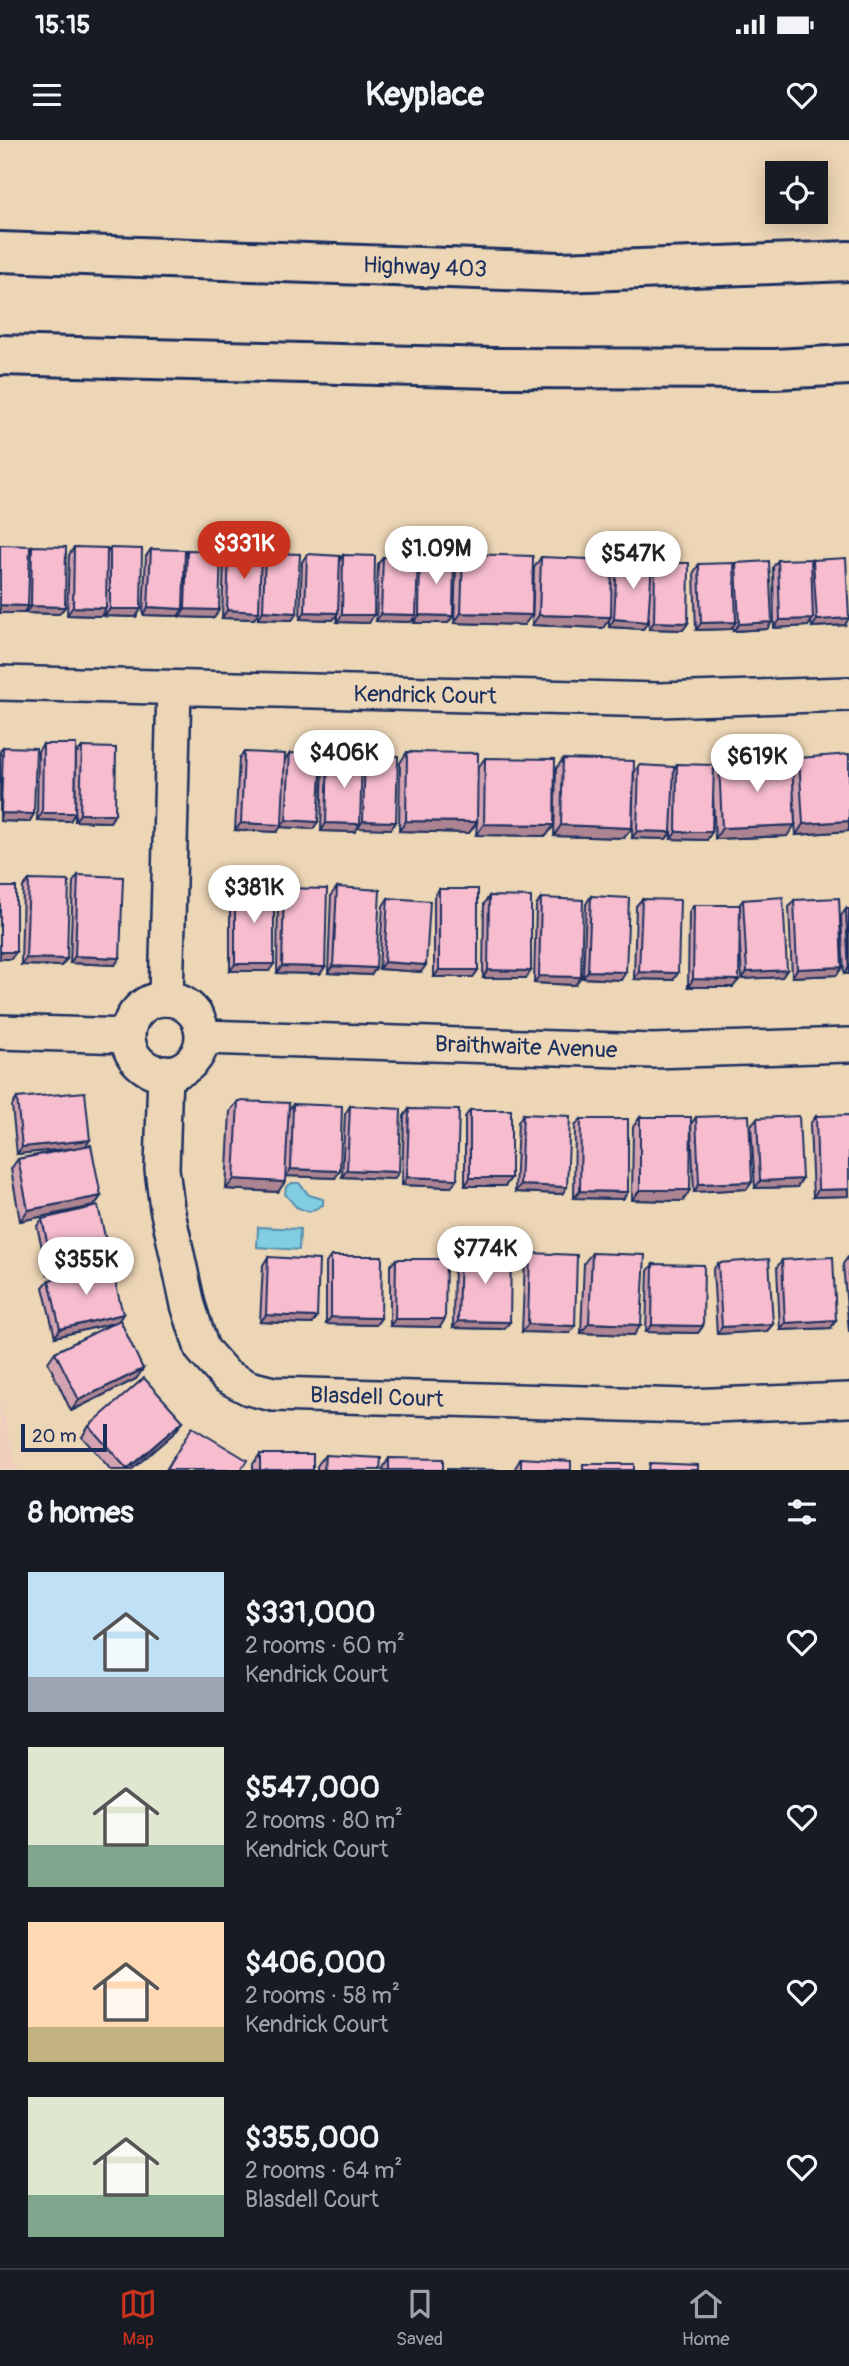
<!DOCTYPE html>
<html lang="en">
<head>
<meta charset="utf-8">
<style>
	body { margin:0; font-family:Pangolin,sans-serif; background:#242831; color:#f1f3f6; height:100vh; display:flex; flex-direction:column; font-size:26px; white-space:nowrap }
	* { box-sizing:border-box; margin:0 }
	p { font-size:23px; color:#9ea1a6 }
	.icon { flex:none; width:38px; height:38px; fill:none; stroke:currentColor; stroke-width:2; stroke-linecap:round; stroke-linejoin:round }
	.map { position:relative; height:1330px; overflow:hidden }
	.details { display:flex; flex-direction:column; background:#171b24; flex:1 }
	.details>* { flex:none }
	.buttons { position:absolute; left:765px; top:21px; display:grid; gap:14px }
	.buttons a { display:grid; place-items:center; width:63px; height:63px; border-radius:0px; background:#171b24; box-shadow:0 4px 18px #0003; font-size:35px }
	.scale { position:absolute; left:21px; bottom:18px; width:86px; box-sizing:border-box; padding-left:7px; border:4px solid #1b2f5e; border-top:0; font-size:19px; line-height:24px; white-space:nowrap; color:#1b2f5e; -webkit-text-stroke:5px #edd6b6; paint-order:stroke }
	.price { position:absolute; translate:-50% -60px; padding:0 16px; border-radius:24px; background:#fff; color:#222; font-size:23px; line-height:46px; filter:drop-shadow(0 2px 4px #0008) }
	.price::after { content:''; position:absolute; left:50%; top:42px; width:21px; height:16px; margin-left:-10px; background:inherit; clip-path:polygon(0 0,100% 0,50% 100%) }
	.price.current { background:#c8321e; color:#fff }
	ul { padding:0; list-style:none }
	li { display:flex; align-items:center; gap:21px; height:175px; padding:0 28px }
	li span { display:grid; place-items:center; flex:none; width:196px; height:140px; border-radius:0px; color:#555 }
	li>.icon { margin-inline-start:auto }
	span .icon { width:84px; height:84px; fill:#fffc; stroke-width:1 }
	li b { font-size:30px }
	h2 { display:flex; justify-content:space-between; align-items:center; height:84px; padding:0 28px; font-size:30px }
	.status { display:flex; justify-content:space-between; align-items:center; height:49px; padding:0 35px; background:#171b24; direction:ltr }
	.status svg { height:19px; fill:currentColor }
	header { display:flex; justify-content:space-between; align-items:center; height:91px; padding:0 28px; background:#171b24; font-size:32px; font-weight:700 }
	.dock { display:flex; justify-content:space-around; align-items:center; height:98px; border-top:2px solid #363941; background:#171b24; font-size:19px; color:#9ea1a6 }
	.dock a { display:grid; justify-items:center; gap:4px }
	.dock .current { color:#c8321e }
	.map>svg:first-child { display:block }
	.built { fill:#f0cebe }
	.water { fill:#81cde1; stroke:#588ead; stroke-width:2 }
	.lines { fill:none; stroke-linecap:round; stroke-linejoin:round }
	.street-casing { stroke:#1b2f5e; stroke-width:38 }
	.highway-casing { stroke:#1b2f5e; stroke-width:44 }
	.street { stroke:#edd6b6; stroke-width:33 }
	.highway { stroke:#edd6b6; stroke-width:38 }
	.wall { fill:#d4a3b2; stroke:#1b2f5e; stroke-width:2 }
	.shaded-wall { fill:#ad8491; stroke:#1b2f5e; stroke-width:2 }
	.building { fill:#f7bdcf; stroke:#1b2f5e; stroke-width:2 }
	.labels { text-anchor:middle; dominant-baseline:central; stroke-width:6; stroke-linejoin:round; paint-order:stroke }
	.street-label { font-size:23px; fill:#1b2f5e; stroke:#edd6b6 }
</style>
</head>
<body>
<div class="status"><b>15:15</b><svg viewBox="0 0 49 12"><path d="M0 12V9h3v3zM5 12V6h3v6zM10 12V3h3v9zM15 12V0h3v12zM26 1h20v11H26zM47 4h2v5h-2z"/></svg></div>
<header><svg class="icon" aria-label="menu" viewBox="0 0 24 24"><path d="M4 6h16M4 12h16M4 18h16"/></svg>Keyplace<svg class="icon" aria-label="heart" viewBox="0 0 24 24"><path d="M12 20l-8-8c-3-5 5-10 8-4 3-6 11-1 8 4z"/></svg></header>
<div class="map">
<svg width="849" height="1330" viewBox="0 0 849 1330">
	<rect width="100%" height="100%" fill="#edd6b6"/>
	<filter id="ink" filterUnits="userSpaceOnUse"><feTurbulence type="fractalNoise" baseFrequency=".0143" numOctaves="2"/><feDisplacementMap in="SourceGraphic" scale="14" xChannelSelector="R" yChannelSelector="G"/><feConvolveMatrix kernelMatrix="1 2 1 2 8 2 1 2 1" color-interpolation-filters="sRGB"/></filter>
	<g filter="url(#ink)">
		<polygon class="built" points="0,1257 17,1330 0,1330"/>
		<g class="water">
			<polygon points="292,1043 299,1043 309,1055 323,1059 323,1065 309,1072 296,1067 285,1054 286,1047"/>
			<polygon points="258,1087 300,1089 299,1110 257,1107"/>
		</g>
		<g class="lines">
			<defs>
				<g id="street">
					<polyline points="0,543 659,560 849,554"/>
					<circle cx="165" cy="896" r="37"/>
					<polyline points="166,859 174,548"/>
					<polyline points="0,892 127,896"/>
					<polyline points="203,897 653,911 849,905"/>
					<polyline points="165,932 162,1029 167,1068 188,1165 202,1209 226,1236 249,1248 273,1254 687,1266 849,1260"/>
				</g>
				<g id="highway">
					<polyline points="0,112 561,132 849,121"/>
					<polyline points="0,215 493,228 775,229 849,225"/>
				</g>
			</defs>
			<use href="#street" class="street-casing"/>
			<use href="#highway" class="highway-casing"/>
			<use href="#street" class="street"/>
			<use href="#highway" class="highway"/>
		</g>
		<g class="wall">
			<polygon points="0,405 30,410 32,406 65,467 59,474 25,473 26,469 23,473 0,473"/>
			<polygon points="74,407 107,413 110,408 141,469 136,477 104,476 105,470 101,476 67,475 69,415"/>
			<polygon points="151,409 185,413 187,410 219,470 214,478 180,477 180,472 178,476 143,475 146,416"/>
			<polygon points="229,411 261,419 265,413 297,473 292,480 258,479 258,473 254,479 222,478 224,418"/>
			<polygon points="307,414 340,420 343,415 369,483 337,482 337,474 333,480 300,479 302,422"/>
			<polygon points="463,414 524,485 454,483 456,425"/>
			<polygon points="420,416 453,476 448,483 414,483 414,478 411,482 376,481 378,424 383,417 418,418"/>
			<polygon points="541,417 612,428 617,421 652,427 655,423 688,483 683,490 649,489 649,477 648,482 643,489 609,487 609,479 603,488 532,485 534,428"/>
			<polygon points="778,420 811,423 813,420 845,485 812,487 811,481 808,486 774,488 773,427"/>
			<polygon points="736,423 772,482 767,489 733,491 733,485 731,489 696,490 694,432 699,424 734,426"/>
			<polygon points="43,604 75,673 70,681 37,680 38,611"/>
			<polygon points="3,607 34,674 29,682 0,681 0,611"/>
			<polygon points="82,607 115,674 110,682 75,681 76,614"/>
			<polygon points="244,612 285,620 290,613 313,689 281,687 281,686 277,692 235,690 239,619"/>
			<polygon points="407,612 478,628 485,618 554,685 546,696 476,695 477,682 469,693 399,691 400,623"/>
			<polygon points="328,615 362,619 365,615 391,689 358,687 355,692 321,691 323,622"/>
			<polygon points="799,618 849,691 796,695 793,652 787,696 715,699 713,655 707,700 671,699 671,693 666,699 632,698 634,633 639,625 674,629 677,624 713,631 719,623 792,628"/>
			<polygon points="563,619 624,698 554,696 556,629"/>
			<polygon points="78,735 115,825 70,823 73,742"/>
			<polygon points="29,740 67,819 61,826 21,825 23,747"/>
			<polygon points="235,746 269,831 230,831 230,753"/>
			<polygon points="337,747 376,828 371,835 328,833 331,755"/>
			<polygon points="284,748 325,827 320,834 277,833 278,755"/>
			<polygon points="439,749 478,830 473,837 434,837 434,757"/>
			<polygon points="489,756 526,838 483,838 484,764"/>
			<polygon points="591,756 621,840 583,838 586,764"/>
			<polygon points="388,758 421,832 379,829 383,766"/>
			<polygon points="541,758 575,845 534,843 536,766"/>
			<polygon points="642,759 678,833 673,840 634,839 636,766"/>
			<polygon points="743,760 787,830 782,837 742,839 739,790 733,847 688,847 689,772 694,765 739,765"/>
			<polygon points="794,760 842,827 837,835 792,837 789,767"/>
			<polygon points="846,769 849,834 844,834 841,776"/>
			<polygon points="17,958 86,1006 101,1056 94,1066 20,1081 11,1029 18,1019 72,1008 17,1014 12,966"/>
			<polygon points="238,961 288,971 293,964 335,1038 286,1036 278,1052 226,1049 230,971"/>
			<polygon points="350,966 394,1039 342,1037 345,974"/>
			<polygon points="409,969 451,1047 402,1045 404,976"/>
			<polygon points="470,970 511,1038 505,1046 465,1046 465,977"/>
			<polygon points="523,974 567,1047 562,1054 515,1052 518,982"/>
			<polygon points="816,976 849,1056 813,1057 810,984"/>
			<polygon points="640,977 683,1061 632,1060 633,987"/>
			<polygon points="696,977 752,1042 747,1049 694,1052 691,984"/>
			<polygon points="757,978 797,1047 755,1048 751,985"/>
			<polygon points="581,979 628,1052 623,1059 574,1058 575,986"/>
			<polygon points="42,1079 104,1121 48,1134 37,1086"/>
			<polygon points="460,1110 504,1189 453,1188 454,1118"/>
			<polygon points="530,1113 570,1193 522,1192 525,1120"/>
			<polygon points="592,1113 634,1195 581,1193 584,1123"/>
			<polygon points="331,1116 381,1178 376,1185 326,1184 326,1123"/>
			<polygon points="268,1117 317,1177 312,1184 260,1182 263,1125"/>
			<polygon points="848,1117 849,1117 849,1192 843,1124"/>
			<polygon points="396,1119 440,1187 390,1186 390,1126"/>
			<polygon points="782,1120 831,1188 780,1190 777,1127"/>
			<polygon points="718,1123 773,1184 767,1191 717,1194 713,1130"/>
			<polygon points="653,1124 703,1186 698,1193 646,1192 648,1131"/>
			<polygon points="49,1140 118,1181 143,1229 136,1239 71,1271 48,1222 55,1212 118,1182 55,1197 43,1147"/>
			<polygon points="183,1281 175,1292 131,1330 111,1330 82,1297 89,1286"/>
			<polygon points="260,1314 313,1330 253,1330 253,1324"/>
			<polygon points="325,1315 380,1330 317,1330 317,1326"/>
			<polygon points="389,1318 443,1330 382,1330"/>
			<polygon points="521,1318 571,1330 514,1330"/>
		</g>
		<g class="shaded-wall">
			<polygon points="0,465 28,466 23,473 0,473"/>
			<polygon points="31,466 65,467 59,474 25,473"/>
			<polygon points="73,467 106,468 101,476 67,475"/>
			<polygon points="148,467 183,469 178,476 143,475"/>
			<polygon points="110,469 141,469 136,477 104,476"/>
			<polygon points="185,469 219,470 214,478 180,477"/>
			<polygon points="227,470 259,472 254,479 222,478"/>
			<polygon points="263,471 297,473 292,480 258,479"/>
			<polygon points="305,472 338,473 333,480 300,479"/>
			<polygon points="461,473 532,475 524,485 454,483"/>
			<polygon points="381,474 416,475 411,482 376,481"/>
			<polygon points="342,475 374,475 369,483 337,482"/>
			<polygon points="419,475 453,476 448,483 414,483"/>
			<polygon points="539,475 611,477 603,488 532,485"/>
			<polygon points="849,478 845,485 812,487 817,480"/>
			<polygon points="614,479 648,482 643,489 609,487"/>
			<polygon points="813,479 808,486 774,488 780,480"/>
			<polygon points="654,482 688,483 683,490 649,489"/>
			<polygon points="736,482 731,489 696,490 701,483"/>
			<polygon points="772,482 767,489 733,491 739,484"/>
			<polygon points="1,673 34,674 29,682 0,681"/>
			<polygon points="42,673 75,673 70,681 37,680"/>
			<polygon points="80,674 115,674 110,682 75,681"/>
			<polygon points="286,680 318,682 313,689 281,687"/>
			<polygon points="363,681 396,682 391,689 358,688"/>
			<polygon points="406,681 477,682 469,693 399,691"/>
			<polygon points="849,681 849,691 796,695 803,684"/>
			<polygon points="241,683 282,685 277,692 235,690"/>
			<polygon points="326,683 360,684 355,692 321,691"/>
			<polygon points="484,684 554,685 546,696 476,695"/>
			<polygon points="561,685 632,688 624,698 554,696"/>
			<polygon points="795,685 787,696 715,699 722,688"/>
			<polygon points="637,691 671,692 666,699 632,698"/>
			<polygon points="676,692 712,692 707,700 671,699"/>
			<polygon points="0,812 16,812 11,819 0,819"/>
			<polygon points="75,816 120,818 115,825 70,823"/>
			<polygon points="26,818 67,819 61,826 21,825"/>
			<polygon points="384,822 426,825 421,832 379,829"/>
			<polygon points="235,824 274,824 269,831 230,831"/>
			<polygon points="282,826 325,827 320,834 277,833"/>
			<polygon points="333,826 376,828 371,835 328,833"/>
			<polygon points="842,827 837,835 792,837 797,829"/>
			<polygon points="849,827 849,834 844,834"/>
			<polygon points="439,830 478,830 473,837 434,837"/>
			<polygon points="488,830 531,831 526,838 483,838"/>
			<polygon points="787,830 782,837 742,839 747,832"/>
			<polygon points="588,831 626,832 621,840 583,838"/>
			<polygon points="639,832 678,833 673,840 634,839"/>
			<polygon points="539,836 581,837 575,845 534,843"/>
			<polygon points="693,839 739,840 733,847 688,847"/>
			<polygon points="90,1000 85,1007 17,1014 22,1007"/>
			<polygon points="291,1029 340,1031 335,1038 286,1036"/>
			<polygon points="347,1030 399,1032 394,1039 342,1037"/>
			<polygon points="407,1037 457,1039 451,1047 402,1045"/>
			<polygon points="470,1038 511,1038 505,1046 465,1046"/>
			<polygon points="234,1039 285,1042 278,1052 226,1049"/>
			<polygon points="802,1039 797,1047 755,1048 760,1041"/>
			<polygon points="752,1042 747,1049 694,1052 699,1044"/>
			<polygon points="520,1045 567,1047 562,1054 515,1052"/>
			<polygon points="849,1049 849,1056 813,1057 818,1050"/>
			<polygon points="640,1050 690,1050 683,1061 632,1060"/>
			<polygon points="580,1051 628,1052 623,1059 574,1058"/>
			<polygon points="101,1056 94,1066 20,1081 28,1070"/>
			<polygon points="109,1114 104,1121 48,1134 53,1127"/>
			<polygon points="123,1174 118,1182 55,1197 60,1189"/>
			<polygon points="266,1175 317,1177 312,1184 260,1182"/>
			<polygon points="331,1177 381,1178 376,1185 326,1184"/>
			<polygon points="395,1179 445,1179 440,1187 390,1186"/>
			<polygon points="836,1180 831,1188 780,1190 785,1183"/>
			<polygon points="458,1181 510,1182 504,1189 453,1188"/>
			<polygon points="589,1183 641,1185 634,1195 581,1193"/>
			<polygon points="528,1184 575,1186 570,1193 522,1192"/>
			<polygon points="773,1184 767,1191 717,1194 722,1187"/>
			<polygon points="652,1185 703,1186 698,1193 646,1192"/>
			<polygon points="143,1229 136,1239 71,1271 79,1260"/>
			<polygon points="183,1281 175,1292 131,1330 127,1330"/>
		</g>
		<g class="building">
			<polygon points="0,405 30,406 28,466 0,465"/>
			<polygon points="32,406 66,407 65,467 31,466"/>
			<polygon points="74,407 107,408 106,468 73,467"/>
			<polygon points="110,408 142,409 141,469 110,469"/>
			<polygon points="151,409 185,410 183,469 148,467"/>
			<polygon points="187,410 221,411 219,470 185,469"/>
			<polygon points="229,411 261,412 259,472 227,470"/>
			<polygon points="265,413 300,414 297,473 263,471"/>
			<polygon points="307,414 340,416 338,473 305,472"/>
			<polygon points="463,414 533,416 532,475 461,473"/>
			<polygon points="343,415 375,416 374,475 342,475"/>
			<polygon points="420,416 454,417 453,476 419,475"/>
			<polygon points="383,417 418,418 416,475 381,474"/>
			<polygon points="541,417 612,420 611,477 539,475"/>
			<polygon points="846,418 849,478 817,480 813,420"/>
			<polygon points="811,419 813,479 780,480 778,420"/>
			<polygon points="617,421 652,423 648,482 614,479"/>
			<polygon points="769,421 772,482 739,484 736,423"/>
			<polygon points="655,423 689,423 688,483 654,482"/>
			<polygon points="734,423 736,482 701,483 699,424"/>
			<polygon points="43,604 76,604 75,673 42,673"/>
			<polygon points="3,607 36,608 34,674 1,673"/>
			<polygon points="82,607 116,608 115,674 80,674"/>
			<polygon points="244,612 285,614 282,685 241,683"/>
			<polygon points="407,612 478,613 477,682 406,681"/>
			<polygon points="290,613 322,615 318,682 286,680"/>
			<polygon points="849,614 849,681 803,684 799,618"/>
			<polygon points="328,615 362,616 360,684 326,683"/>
			<polygon points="365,615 398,616 396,682 363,681"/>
			<polygon points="485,618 555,619 554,685 484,684"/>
			<polygon points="563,619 634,621 632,688 561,685"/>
			<polygon points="792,620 795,685 722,688 719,623"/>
			<polygon points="677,624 714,625 712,692 676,692"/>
			<polygon points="639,625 674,627 671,692 637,691"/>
			<polygon points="78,735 123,737 120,818 75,816"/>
			<polygon points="29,740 69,741 67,819 26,818"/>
			<rect x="235" y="746" width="39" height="78"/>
			<rect x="0" y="747" width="16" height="65"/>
			<polygon points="337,747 380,750 376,828 333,826"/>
			<polygon points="284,748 327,749 325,827 282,826"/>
			<rect x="439" y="749" width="39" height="81"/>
			<polygon points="489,756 531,757 531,831 488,830"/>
			<polygon points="591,756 629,758 626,832 588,831"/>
			<polygon points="783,757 787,830 747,832 743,760"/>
			<polygon points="388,758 430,761 426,825 384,822"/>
			<polygon points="541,758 583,760 581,837 539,836"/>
			<polygon points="839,758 842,827 797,829 794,760"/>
			<polygon points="642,759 680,760 678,833 639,832"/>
			<polygon points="694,765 740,765 739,840 693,839"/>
			<polygon points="846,769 849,769 849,827"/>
			<polygon points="85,952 90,1000 22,1007 17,958"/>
			<polygon points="238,961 289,963 285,1042 234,1039"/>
			<polygon points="293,964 342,966 340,1031 291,1029"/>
			<polygon points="350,966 401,969 399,1032 347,1030"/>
			<polygon points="409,969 459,970 457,1039 407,1037"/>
			<rect x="470" y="970" width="41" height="68"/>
			<polygon points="523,974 570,976 567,1047 520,1045"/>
			<polygon points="749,975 752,1042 699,1044 696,977"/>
			<polygon points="849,975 849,1049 818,1050 816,976"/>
			<polygon points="799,976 802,1039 760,1041 757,978"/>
			<polygon points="640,977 691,977 690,1050 640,1050"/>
			<polygon points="581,979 628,979 628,1052 580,1051"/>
			<polygon points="91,1005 101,1056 28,1070 18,1019"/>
			<polygon points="98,1066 109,1114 53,1127 42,1079"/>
			<polygon points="460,1110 511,1111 510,1182 458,1181"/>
			<polygon points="530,1113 577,1115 575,1186 528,1184"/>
			<polygon points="592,1113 645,1115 641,1185 589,1183"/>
			<polygon points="331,1116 382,1116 381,1178 331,1177"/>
			<polygon points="268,1117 319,1120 317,1177 266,1175"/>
			<polygon points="833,1117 836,1180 785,1183 782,1120"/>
			<polygon points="396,1119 446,1119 445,1179 395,1179"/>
			<polygon points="769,1119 773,1184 722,1187 718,1123"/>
			<polygon points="653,1124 704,1125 703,1186 652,1185"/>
			<polygon points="111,1125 123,1174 60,1189 49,1140"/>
			<polygon points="120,1180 143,1229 79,1260 55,1212"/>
			<polygon points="144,1238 183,1281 127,1329 89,1286"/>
			<polygon points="192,1287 247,1320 241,1330 166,1330"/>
			<rect x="260" y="1314" width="53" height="16"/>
			<polygon points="325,1315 381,1318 380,1330 324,1330"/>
			<polygon points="389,1318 443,1319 443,1330 389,1330"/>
			<polygon points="521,1318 571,1321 571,1330 521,1330"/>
			<polygon points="650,1323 698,1325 698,1330 649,1330"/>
			<rect x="583" y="1324" width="51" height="6"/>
			<polygon points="447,1329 499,1330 447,1330"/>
		</g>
	</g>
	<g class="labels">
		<g class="street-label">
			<text transform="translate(425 127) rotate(2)">Highway 403</text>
			<text transform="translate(425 555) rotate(1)">Kendrick Court</text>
			<text transform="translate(526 907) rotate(2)">Braithwaite Avenue</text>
			<text transform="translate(377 1257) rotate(2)">Blasdell Court</text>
		</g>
	</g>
</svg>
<div class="buttons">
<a><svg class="icon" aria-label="locate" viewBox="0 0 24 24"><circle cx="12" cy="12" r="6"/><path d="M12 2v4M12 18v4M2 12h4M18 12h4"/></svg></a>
</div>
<div class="scale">20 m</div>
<b class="price current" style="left:244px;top:441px">$331K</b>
<b class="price" style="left:436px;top:446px">$1.09M</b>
<b class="price" style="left:633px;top:451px">$547K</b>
<b class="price" style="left:344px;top:650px">$406K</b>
<b class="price" style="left:757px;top:654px">$619K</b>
<b class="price" style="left:254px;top:785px">$381K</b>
<b class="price" style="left:485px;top:1146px">$774K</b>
<b class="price" style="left:86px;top:1157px">$355K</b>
</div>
<section class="details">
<h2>8 homes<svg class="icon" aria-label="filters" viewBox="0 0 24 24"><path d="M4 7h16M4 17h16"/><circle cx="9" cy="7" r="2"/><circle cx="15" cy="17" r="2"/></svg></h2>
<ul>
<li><span style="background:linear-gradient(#bfe0f5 75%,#9aa5b1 0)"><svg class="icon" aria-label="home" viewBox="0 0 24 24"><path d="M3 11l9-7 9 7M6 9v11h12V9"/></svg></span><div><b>$331,000</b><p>2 rooms · 60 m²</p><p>Kendrick Court</p></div><svg class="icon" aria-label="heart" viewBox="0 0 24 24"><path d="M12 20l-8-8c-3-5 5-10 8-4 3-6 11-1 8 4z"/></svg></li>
<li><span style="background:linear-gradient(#dfe7d0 70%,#7fa58c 0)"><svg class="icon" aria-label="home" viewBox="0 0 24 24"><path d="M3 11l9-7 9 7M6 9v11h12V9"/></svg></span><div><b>$547,000</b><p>2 rooms · 80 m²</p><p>Kendrick Court</p></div><svg class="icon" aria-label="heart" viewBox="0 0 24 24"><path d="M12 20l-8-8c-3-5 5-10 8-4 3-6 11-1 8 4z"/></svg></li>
<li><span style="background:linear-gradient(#ffd9b3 75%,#c2b280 0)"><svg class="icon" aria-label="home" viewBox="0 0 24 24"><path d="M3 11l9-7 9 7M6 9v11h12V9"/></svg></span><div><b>$406,000</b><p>2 rooms · 58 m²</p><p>Kendrick Court</p></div><svg class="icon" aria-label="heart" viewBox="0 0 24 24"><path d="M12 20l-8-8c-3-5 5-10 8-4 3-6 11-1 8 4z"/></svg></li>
<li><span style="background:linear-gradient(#dfe7d0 70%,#7fa58c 0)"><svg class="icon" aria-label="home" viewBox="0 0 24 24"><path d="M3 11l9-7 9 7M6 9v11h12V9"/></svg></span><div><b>$355,000</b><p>2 rooms · 64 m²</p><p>Blasdell Court</p></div><svg class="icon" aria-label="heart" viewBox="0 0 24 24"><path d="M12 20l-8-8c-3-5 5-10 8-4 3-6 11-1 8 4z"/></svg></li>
</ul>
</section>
<nav class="dock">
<a class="current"><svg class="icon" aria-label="map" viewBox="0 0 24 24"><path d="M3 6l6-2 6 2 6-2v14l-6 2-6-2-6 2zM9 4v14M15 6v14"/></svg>Map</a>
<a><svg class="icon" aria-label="saved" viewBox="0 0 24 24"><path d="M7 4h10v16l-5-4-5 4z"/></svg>Saved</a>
<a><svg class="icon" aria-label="home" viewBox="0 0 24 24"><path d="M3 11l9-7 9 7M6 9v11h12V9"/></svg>Home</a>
</nav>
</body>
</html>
